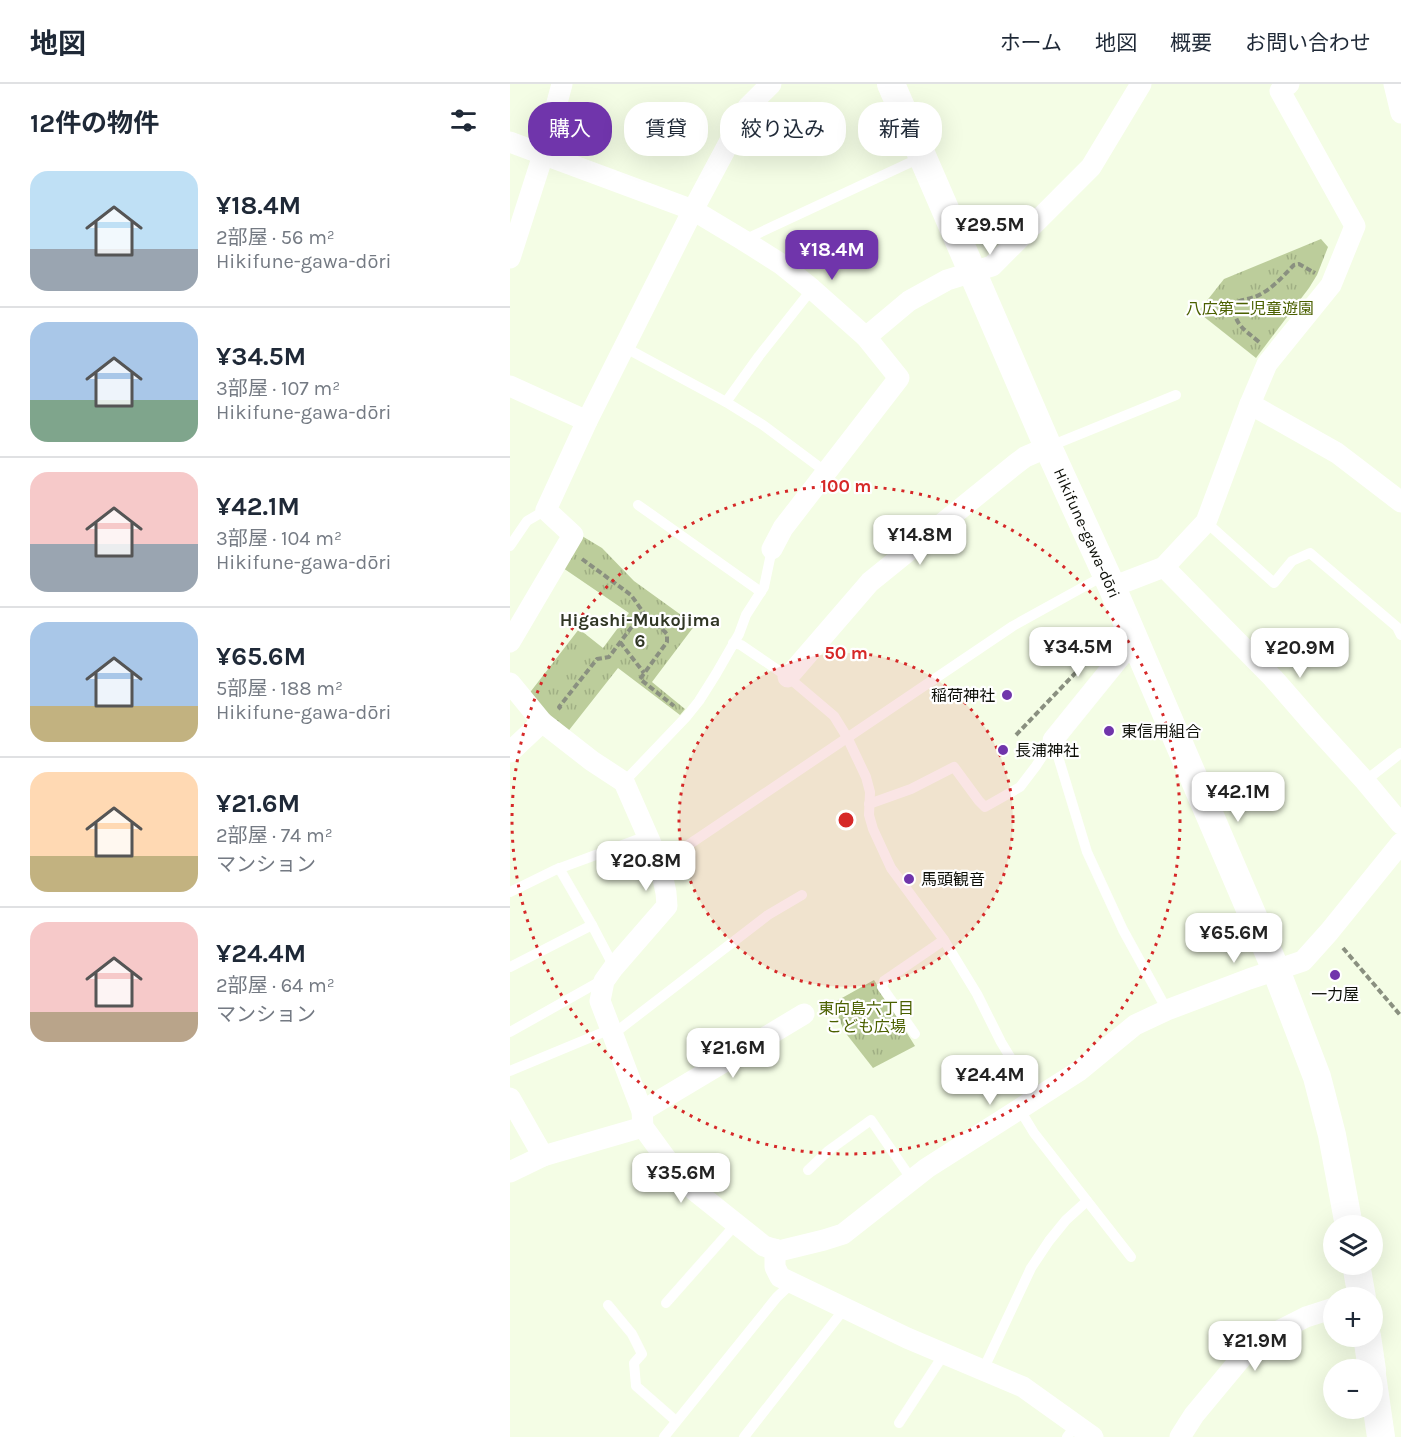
<!DOCTYPE html>
<html lang="ja">
<head>
<meta charset="utf-8">
<style>
	body { margin:0; font-family:Karla,"Noto Sans JP",sans-serif; background:#f6f6f7; color:#1f2937; height:100vh; display:flex; flex-direction:column; font-size:22px; white-space:nowrap }
	* { box-sizing:border-box; margin:0 }
	p { font-size:20px; color:#747a83 }
	.icon { flex:none; width:33px; height:33px; fill:none; stroke:currentColor; stroke-width:2; stroke-linecap:round; stroke-linejoin:round }
	.map { position:relative; flex:1; overflow:hidden }
	.details { display:flex; flex-direction:column; background:#fff; width:510px }
	.details>* { flex:none }
	.banner { position:absolute; left:18px; top:18px; width:570px; height:54px; display:flex; gap:12px }
	.fabs { position:absolute; left:813px; top:1131px; display:grid; gap:12px }
	.fabs a { display:grid; place-items:center; width:60px; height:60px; border-radius:50%; background:#fff; box-shadow:0 6px 24px #0002; font-size:30px }
	.price { position:absolute; translate:-50% -51px; padding:0 14px; border-radius:12px; background:#fff; color:#222; font-size:20px; line-height:39px; filter:drop-shadow(0 2px 3px #0008) }
	.price::after { content:''; position:absolute; left:50%; top:36px; width:18px; height:14px; margin-left:-9px; background:inherit; clip-path:polygon(0 0,100% 0,50% 100%) }
	.price.selected { background:#7035ab; color:#fff }
	ul { padding:0; list-style:none }
	li { display:flex; align-items:center; gap:18px; height:150px; padding:0 30px }
	li+li { border-top:2px solid #e0e1e3 }
	li span { display:grid; place-items:center; flex:none; width:168px; height:120px; border-radius:18px; color:#555 }
	li>.icon { margin-inline-start:auto }
	span .icon { width:72px; height:72px; fill:#fffc; stroke-width:1 }
	li b { font-size:26px }
	h2 { display:flex; justify-content:space-between; align-items:center; height:72px; padding:0 30px; font-size:26px }
	.chip { padding:0 21px; border-radius:24px; background:#fff; box-shadow:0 6px 24px #0002; font-size:21px; line-height:54px }
	.chip.selected { background:#7035ab; color:#fff }
	header { display:flex; align-items:center; gap:36px; box-sizing:border-box; height:84px; padding:0 30px; background:#fff; border-bottom:2px solid #e0e1e3 }
	header strong { font-size:28px }
	nav { display:flex; gap:33px; margin-inline-start:auto; font-size:21px }
	main { display:flex; flex:1; min-height:0 }
	.map>svg:first-child { display:block }
	.grass { fill:url(#grass-tufts) }
	.lines { fill:none; stroke-linecap:round; stroke-linejoin:round }
	.path { stroke:#8a9080; stroke-width:4; stroke-dasharray:6 3; stroke-linecap:butt }
	.lane { stroke:#fff; stroke-width:10 }
	.street { stroke:#fff; stroke-width:21 }
	.secondary { stroke:#fff; stroke-width:28 }
	.ring { fill:none; stroke:#d62828; stroke-width:3; stroke-dasharray:3 6 }
	.poi-dot { fill:#7035ab; stroke:#fff; stroke-width:2 }
	.labels { text-anchor:middle; dominant-baseline:central; stroke-width:4.5; stroke-linejoin:round; paint-order:stroke }
	.park-label { font-size:16px; fill:#4b6000; stroke:#fff }
	.street-label { font-size:16px; fill:#0d0f08; stroke:#fff }
	.poi-label { font-size:16px; fill:#0d0f08; stroke:#fff; text-anchor:start }
	.neighbourhood-label { font-size:18px; font-weight:bold; fill:#303624; stroke:#fff }
	.centre { fill:#d62828; stroke:#fff; stroke-width:3 }
	.ring-label { font-size:18px; text-anchor:middle; font-weight:bold; fill:#d62828; stroke:#fff; stroke-width:4.5; stroke-linejoin:round; paint-order:stroke }
</style>
</head>
<body>
<header>
<strong>地図</strong>
<nav><a>ホーム</a><a>地図</a><a>概要</a><a>お問い合わせ</a></nav>
</header>
<main>
<section class="details">
<h2>12件の物件<svg class="icon" aria-label="filters" viewBox="0 0 24 24"><path d="M4 7h16M4 17h16"/><circle cx="9" cy="7" r="2"/><circle cx="15" cy="17" r="2"/></svg></h2>
<ul>
<li><span style="background:linear-gradient(#bfe0f5 65%,#9aa5b1 0)"><svg class="icon" aria-label="home" viewBox="0 0 24 24"><path d="M3 11l9-7 9 7M6 9v11h12V9"/></svg></span><div><b>¥18.4M</b><p>2部屋 · 56 m²</p><p>Hikifune-gawa-dōri</p></div></li>
<li><span style="background:linear-gradient(#a9c7e8 65%,#7fa58c 0)"><svg class="icon" aria-label="home" viewBox="0 0 24 24"><path d="M3 11l9-7 9 7M6 9v11h12V9"/></svg></span><div><b>¥34.5M</b><p>3部屋 · 107 m²</p><p>Hikifune-gawa-dōri</p></div></li>
<li><span style="background:linear-gradient(#f6c9c9 60%,#9aa5b1 0)"><svg class="icon" aria-label="home" viewBox="0 0 24 24"><path d="M3 11l9-7 9 7M6 9v11h12V9"/></svg></span><div><b>¥42.1M</b><p>3部屋 · 104 m²</p><p>Hikifune-gawa-dōri</p></div></li>
<li><span style="background:linear-gradient(#a9c7e8 70%,#c2b280 0)"><svg class="icon" aria-label="home" viewBox="0 0 24 24"><path d="M3 11l9-7 9 7M6 9v11h12V9"/></svg></span><div><b>¥65.6M</b><p>5部屋 · 188 m²</p><p>Hikifune-gawa-dōri</p></div></li>
<li><span style="background:linear-gradient(#ffd9b3 70%,#c2b280 0)"><svg class="icon" aria-label="home" viewBox="0 0 24 24"><path d="M3 11l9-7 9 7M6 9v11h12V9"/></svg></span><div><b>¥21.6M</b><p>2部屋 · 74 m²</p><p>マンション</p></div></li>
<li><span style="background:linear-gradient(#f6c9c9 75%,#b9a48a 0)"><svg class="icon" aria-label="home" viewBox="0 0 24 24"><path d="M3 11l9-7 9 7M6 9v11h12V9"/></svg></span><div><b>¥24.4M</b><p>2部屋 · 64 m²</p><p>マンション</p></div></li>
</ul>
</section>
<div class="map">
<svg width="891" height="1353" viewBox="0 0 891 1353">
	<defs>
		<pattern id="grass-tufts" width="24" height="20" patternUnits="userSpaceOnUse" patternTransform="scale(1.5)"><rect width="24" height="20" fill="#bccd9b"/><path d="M3 7l-1-3M5 7V3M7 7l1-3M15 17l-1-3M17 17v-4M19 17l1-3" fill="none" stroke="#a0af84"/></pattern>
	</defs>
	<rect width="100%" height="100%" fill="#f4fde5"/>
	<g class="grass">
		<polygon points="811,155 818,163 807,191 799,204 746,274 688,228 714,195"/>
		<polygon points="72,452 92,464 124,497 185,541 142,598 175,625 170,631 108,584 56,650 18,611 69,545 93,564 119,529 53,484"/>
		<polygon points="364,896 405,962 363,984 334,947 323,919"/>
	</g>
	<g class="lines">
		<g class="path">
			<path d="M749,258C734,245 725,242 723,220C733,214 741,216 751,210C764,203 774,191 784,181L789,180L805,189"/>
			<polyline points="72,475 121,511 138,535 151,544 157,550 157,558 130,595 164,622"/>
			<polyline points="110,558 134,589"/>
			<polyline points="51,625 49,623 87,575 99,573 133,528"/>
			<polyline points="506,651 574,580"/>
			<polyline points="833,864 891,932"/>
		</g>
		<g class="lane">
			<polyline points="234,156 412,73"/>
			<polyline points="114,263 216,318 253,341 316,388"/>
			<polyline points="216,318 249,272 302,205"/>
			<polyline points="538,363 666,311"/>
			<polyline points="128,421 251,508"/>
			<polyline points="696,438 764,499 782,477 800,469 887,543 891,551"/>
			<polyline points="0,462 17,437 36,426"/>
			<polyline points="223,559 231,561 278,593 324,632 337,653 356,693 360,708 359,731 363,745 381,784 434,856 467,910 491,958 526,1016"/>
			<polyline points="543,656 577,768 613,846 657,926"/>
			<polyline points="855,697 891,669"/>
			<polyline points="114,698 177,632 189,617 206,590 229,550 236,531 254,503 262,465"/>
			<polyline points="359,720 401,705 444,683 469,717 475,723 510,703 526,682 543,656"/>
			<polyline points="150,780 503,542 595,491"/>
			<polyline points="49,784 82,841"/>
			<polyline points="0,808 45,786 137,752"/>
			<polyline points="0,883 82,841 104,883"/>
			<polyline points="0,948 87,899 94,897"/>
			<polyline points="405,950 372,903 374,897 434,856"/>
			<polyline points="102,951 258,831 292,811"/>
			<polyline points="0,987 101,945"/>
			<polyline points="510,1026 524,1049 621,1173"/>
			<polyline points="298,1086 318,1067 361,1036 402,1096"/>
			<polyline points="156,1219 226,1140"/>
			<polyline points="98,1221 122,1250 132,1270 124,1279 126,1302 166,1337"/>
			<polyline points="473,1286 521,1184 539,1157 556,1136 577,1117"/>
			<polyline points="389,1339 434,1270"/>
			<polyline points="154,1353 267,1213 282,1199"/>
			<polyline points="234,1353 335,1224"/>
			<polyline points="557,1353 566,1341"/>
		</g>
		<g class="street">
			<polyline points="884,0 891,29"/>
			<polyline points="0,58 183,126 233,156 271,180 302,205 356,253 389,294 273,444 262,465"/>
			<polyline points="0,174 33,71 52,0"/>
			<polyline points="356,253 399,217 437,196 482,182 581,83 631,0"/>
			<polyline points="0,302 77,337"/>
			<polyline points="740,320 827,369 891,418"/>
			<polyline points="654,483 763,594 804,641 855,697 891,740"/>
			<polyline points="602,503 654,483 696,438 740,320 757,280 821,201 845,142 770,7 779,0"/>
			<polyline points="0,558 63,451 36,426 77,337 183,126 238,23 261,0"/>
			<polyline points="278,593 360,498 507,379 515,373 538,363"/>
			<polyline points="0,599 32,638 82,677 114,698 150,780 156,809 157,822 104,883 94,897 90,917 132,1027 133,1043 160,1080 185,1107 254,1162 269,1167 314,1156 333,1150 417,1084 569,987 625,941 657,926 739,895 793,877 819,848 891,759"/>
			<polyline points="543,656 624,556"/>
			<polyline points="0,668 32,638"/>
			<polyline points="0,1014 33,1072"/>
			<polyline points="132,1027 294,930"/>
			<polyline points="0,1088 33,1072 133,1043"/>
			<polyline points="265,1165 265,1183 270,1193 397,1254 513,1303 583,1353"/>
			<polyline points="670,1353 684,1331 743,1260 796,1233 824,1224"/>
		</g>
		<g class="secondary">
			<polyline points="381,0 538,363 602,503 766,886 807,993 822,1051 839,1142"/>
			<polyline points="846,1180 852,1214"/>
			<polyline points="857,1252 862,1286"/>
			<polyline points="862,1291 871,1353"/>
		</g>
	</g>
	<circle cx="336" cy="736" r="167" fill="#d62828" fill-opacity=".12"/>
	<g class="ring">
		<circle cx="336" cy="736" r="167"/>
		<circle cx="336" cy="736" r="334"/>
	</g>
	<g class="poi-dot">
		<circle cx="497" cy="611" r="6"/>
		<circle cx="599" cy="647" r="6"/>
		<circle cx="493" cy="666" r="6"/>
		<circle cx="399" cy="795" r="6"/>
		<circle cx="825" cy="891" r="6"/>
	</g>
	<g class="labels">
		<g class="park-label">
			<text x="740" y="224">八広第二児童遊園</text>
			<text x="356" y="924">東向島六丁目<tspan x="356" dy="18">こども広場</tspan></text>
		</g>
		<g class="street-label">
			<text transform="translate(577 449) rotate(66)">Hikifune-gawa-dōri</text>
		</g>
		<g class="poi-label">
			<text x="485" y="611" text-anchor="end">稲荷神社</text>
			<text x="611" y="647">東信用組合</text>
			<text x="505" y="666">長浦神社</text>
			<text x="411" y="795">馬頭観音</text>
			<text x="825" y="910" text-anchor="middle">一力屋</text>
		</g>
		<g class="neighbourhood-label">
			<text x="130" y="536">Higashi-Mukojima<tspan x="130" dy="21">6</tspan></text>
		</g>
	</g>
	<circle cx="336" cy="736" r="9" class="centre"/>
	<g class="ring-label">
		<text x="336" y="408">100 m</text>
		<text x="336" y="575">50 m</text>
	</g>
</svg>
<div class="fabs">
<a><svg class="icon" aria-label="layers" viewBox="0 0 24 24"><path d="M12 4l9 5-9 5-9-5zM3 14l9 5 9-5"/></svg></a>
<a>+</a>
<a>−</a>
</div>
<b class="price" style="left:480px;top:172px">¥29.5M</b>
<b class="price selected" style="left:322px;top:197px">¥18.4M</b>
<b class="price" style="left:410px;top:482px">¥14.8M</b>
<b class="price" style="left:568px;top:594px">¥34.5M</b>
<b class="price" style="left:790px;top:595px">¥20.9M</b>
<b class="price" style="left:728px;top:739px">¥42.1M</b>
<b class="price" style="left:136px;top:808px">¥20.8M</b>
<b class="price" style="left:724px;top:880px">¥65.6M</b>
<b class="price" style="left:223px;top:995px">¥21.6M</b>
<b class="price" style="left:480px;top:1022px">¥24.4M</b>
<b class="price" style="left:171px;top:1120px">¥35.6M</b>
<b class="price" style="left:745px;top:1288px">¥21.9M</b>
<div class="banner">
<a class="chip selected">購入</a>
<a class="chip">賃貸</a>
<a class="chip">絞り込み</a>
<a class="chip">新着</a>
</div>
</div>
</main>
</body>
</html>
